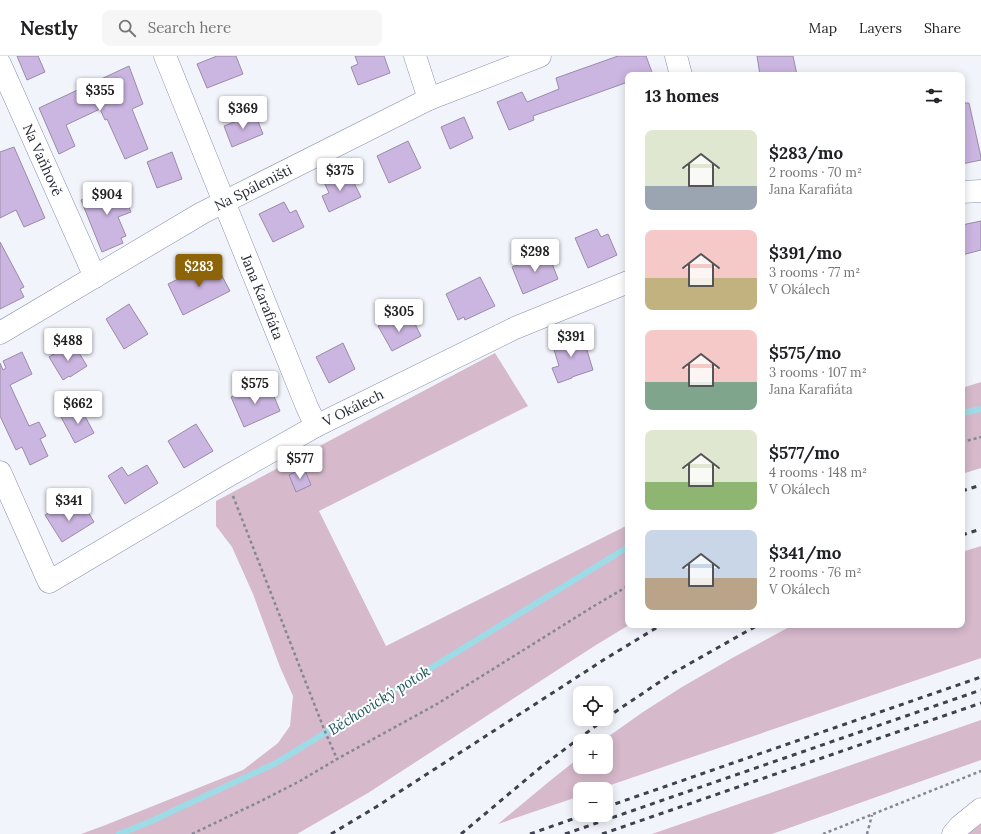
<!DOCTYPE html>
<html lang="en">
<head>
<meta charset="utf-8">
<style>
	body { margin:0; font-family:Lora,serif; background:#f6f6f6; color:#202124; height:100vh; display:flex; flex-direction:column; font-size:15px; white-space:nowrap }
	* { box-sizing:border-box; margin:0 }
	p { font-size:13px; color:#757577 }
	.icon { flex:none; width:22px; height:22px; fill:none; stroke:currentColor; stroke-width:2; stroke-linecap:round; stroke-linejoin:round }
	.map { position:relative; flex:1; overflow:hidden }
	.sheet { position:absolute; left:625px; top:16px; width:340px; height:556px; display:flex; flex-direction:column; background:#fff; border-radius:8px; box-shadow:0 2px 10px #0003 }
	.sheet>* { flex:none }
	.buttons { position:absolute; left:573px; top:630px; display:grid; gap:8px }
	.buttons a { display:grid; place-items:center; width:40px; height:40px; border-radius:8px; background:#fff; box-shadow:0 2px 10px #0003; font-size:20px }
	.price { position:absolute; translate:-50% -34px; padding:0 9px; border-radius:4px; background:#fff; color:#222; font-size:13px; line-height:26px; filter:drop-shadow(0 1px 2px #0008) }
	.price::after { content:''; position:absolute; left:50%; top:24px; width:12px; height:9px; margin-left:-6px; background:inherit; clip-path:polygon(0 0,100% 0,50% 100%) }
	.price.active { background:#8e6409; color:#fff }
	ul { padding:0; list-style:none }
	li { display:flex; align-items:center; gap:12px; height:100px; padding:0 20px }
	li span { display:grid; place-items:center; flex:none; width:112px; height:80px; border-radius:8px; color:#555 }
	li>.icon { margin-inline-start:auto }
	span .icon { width:48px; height:48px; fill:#fffc; stroke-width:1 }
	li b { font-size:17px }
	h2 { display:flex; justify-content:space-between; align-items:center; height:48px; padding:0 20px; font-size:17px }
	header { display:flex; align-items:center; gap:24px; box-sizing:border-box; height:56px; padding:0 20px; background:#fff; border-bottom:1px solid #e0e0e0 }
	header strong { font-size:19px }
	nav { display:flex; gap:22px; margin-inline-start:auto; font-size:14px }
	.search { width:280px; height:36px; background:#f6f6f6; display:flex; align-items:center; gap:10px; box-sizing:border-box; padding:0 14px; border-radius:8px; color:#757577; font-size:15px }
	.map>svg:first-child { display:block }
	.green { fill:#d6b9cb }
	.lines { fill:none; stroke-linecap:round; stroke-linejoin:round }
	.stream { stroke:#9ddce6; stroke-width:6 }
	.building { fill:#cbb5e1; stroke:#9a8baa }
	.minor-casing { stroke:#8990b0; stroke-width:23 }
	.path { stroke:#858892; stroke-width:2.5; stroke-dasharray:3 3; stroke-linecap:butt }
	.minor { stroke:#fff; stroke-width:22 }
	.rail { stroke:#3e414e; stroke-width:3; stroke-dasharray:5 5; stroke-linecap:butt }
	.labels { text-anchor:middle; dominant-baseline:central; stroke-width:4; stroke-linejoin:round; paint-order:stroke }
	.street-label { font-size:14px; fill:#262936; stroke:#fff }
	.water-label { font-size:15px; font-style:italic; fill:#21565e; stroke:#fff }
</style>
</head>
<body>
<header>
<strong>Nestly</strong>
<div class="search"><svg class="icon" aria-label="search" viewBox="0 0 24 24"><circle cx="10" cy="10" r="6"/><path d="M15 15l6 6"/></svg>Search here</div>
<nav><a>Map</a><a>Layers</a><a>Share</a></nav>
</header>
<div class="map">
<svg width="981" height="778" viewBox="0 0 981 778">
	<rect width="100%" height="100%" fill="#f2f4fb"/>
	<g class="green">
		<polygon points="495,297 528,350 319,455 386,590 628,469 629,569 596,589 368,737 297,778 81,778 103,770 243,714 278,687 290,670 293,640 280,611 253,538 232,491 216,470 216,445"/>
		<polygon points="981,326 981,412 962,418 962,332"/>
		<polygon points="981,490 981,602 599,733 580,733 580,740 498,768 551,724 580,701 580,711 606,711 606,685 602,685 643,656 682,631 734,601 793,569 962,569 962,496"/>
		<polygon points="981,664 981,704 772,778 652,778"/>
		<polygon points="981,765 981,778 966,778"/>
	</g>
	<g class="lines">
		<g class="stream">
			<polyline points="962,357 981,353"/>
			<polyline points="119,778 147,767 276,707 628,491"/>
		</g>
	</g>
	<g class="building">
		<polygon points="17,0 38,0 45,16 27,24"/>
		<polygon points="217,0 236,0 243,18 207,32 197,8"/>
		<polygon points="355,0 384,0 390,17 358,29 351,11 358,8"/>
		<polygon points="618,0 646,0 653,19 628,19 628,26 533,60 534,64 509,74 497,46 522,36 527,46 559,33 556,22"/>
		<polygon points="757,0 793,0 797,19 760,19"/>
		<polygon points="129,10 143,48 132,53 148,93 125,103 107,63 105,64 100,53 66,69 75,90 59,98 39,52"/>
		<polygon points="962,47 969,47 981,101 981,104 962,108"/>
		<polygon points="255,58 263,78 232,91 224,70"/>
		<polygon points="464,61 473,82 450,93 441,71"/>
		<polygon points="408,85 421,112 389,127 377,100"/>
		<polygon points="14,91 45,162 24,171 16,154 0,162 0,96"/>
		<polygon points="172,96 182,123 157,132 147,106"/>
		<polygon points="348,115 361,141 329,156 322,140 329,137 324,126"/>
		<polygon points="119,128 131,156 118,161 126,180 121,182 123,187 102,196 81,144"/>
		<polygon points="284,146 290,157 296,154 304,171 273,186 259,158"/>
		<polygon points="981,165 981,194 962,199 962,169"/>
		<polygon points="597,173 601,181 608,178 617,199 588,212 575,182"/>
		<polygon points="0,186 24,231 20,233 24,241 0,253"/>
		<polygon points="548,197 558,223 523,238 512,211"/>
		<polygon points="214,205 230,235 183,259 168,228"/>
		<polygon points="480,221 495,250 465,264 464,261 458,264 446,238"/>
		<polygon points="129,248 148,278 124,293 106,263"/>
		<polygon points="393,262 398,270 412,262 421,280 392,295 378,270"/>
		<polygon points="582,278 593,314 572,321 572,322 558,327 552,312 559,310 552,287"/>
		<polygon points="73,287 87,310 70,321 69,320 63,324 49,301"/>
		<polygon points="343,287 355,313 329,327 316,301"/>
		<polygon points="22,296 32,318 10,329 29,370 39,366 46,380 40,383 48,400 30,409 22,391 16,394 0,360 0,307 3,314 6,312 3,305"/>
		<polygon points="269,328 280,355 244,371 231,341 250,333 251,336"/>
		<polygon points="80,351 94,377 75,387 61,361"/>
		<polygon points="196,368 213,395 184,412 168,385"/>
		<polygon points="147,409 158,427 125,448 108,420 122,411 128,420"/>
		<polygon points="304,412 311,429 296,436 289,419"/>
		<polygon points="63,448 70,460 85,451 94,466 62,486 45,459"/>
	</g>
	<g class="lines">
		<defs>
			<g id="minor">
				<path id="s1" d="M165,0L307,351L316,370"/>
				<polyline points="415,0 429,43"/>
				<polyline points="676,0 681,19"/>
				<path id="s2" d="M0,8L95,221"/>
				<polyline points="962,136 981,135"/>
				<path id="s3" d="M0,277L202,157L252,132L429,43L540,0"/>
				<path id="s4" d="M0,416L49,526L226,421L316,370L515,272L628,226"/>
				<polyline points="953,778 960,770 981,753"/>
			</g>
		</defs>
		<use href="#minor" class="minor-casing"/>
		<g class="path">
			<polyline points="962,386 981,381"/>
			<polyline points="233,440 324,673 337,703"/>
			<polyline points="192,778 261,745 300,725 337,703 437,648 594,550 628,530"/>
			<polyline points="823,778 981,715"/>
			<polyline points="867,778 872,759"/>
		</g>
		<use href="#minor" class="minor"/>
		<g class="rail">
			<polyline points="962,435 981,429"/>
			<polyline points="962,479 981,473"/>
			<polyline points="606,662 673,617 758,569"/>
			<polyline points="606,751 981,621"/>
			<polyline points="331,778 376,751 605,603 661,569"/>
			<polyline points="461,778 541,711 605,663"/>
			<polyline points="530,778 584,759"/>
			<polyline points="565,778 981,634"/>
			<polyline points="602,778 981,647"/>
		</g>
	</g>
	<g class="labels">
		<g class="street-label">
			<text stroke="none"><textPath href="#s2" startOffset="105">Na Vaňhově</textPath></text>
			<text stroke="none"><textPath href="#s3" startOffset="292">Na Spáleništi</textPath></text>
			<text stroke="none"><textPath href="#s1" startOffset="260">Jana Karafiáta</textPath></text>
			<text stroke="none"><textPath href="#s4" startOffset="471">V Okálech</textPath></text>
		</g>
		<g class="water-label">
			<text transform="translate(379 644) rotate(-32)">Běchovický potok</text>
		</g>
	</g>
</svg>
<div class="buttons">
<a><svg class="icon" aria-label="locate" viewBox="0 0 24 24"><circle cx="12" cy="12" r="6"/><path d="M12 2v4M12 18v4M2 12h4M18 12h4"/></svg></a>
<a>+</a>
<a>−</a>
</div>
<b class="price" style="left:100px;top:56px">$355</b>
<b class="price" style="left:243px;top:74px">$369</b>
<b class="price" style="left:340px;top:136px">$375</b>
<b class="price" style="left:107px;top:160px">$904</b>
<b class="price" style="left:535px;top:217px">$298</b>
<b class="price active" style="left:199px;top:232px">$283</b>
<b class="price" style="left:399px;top:277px">$305</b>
<b class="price" style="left:571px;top:302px">$391</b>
<b class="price" style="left:68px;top:306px">$488</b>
<b class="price" style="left:255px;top:349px">$575</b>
<b class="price" style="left:78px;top:369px">$662</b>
<b class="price" style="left:300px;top:424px">$577</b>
<b class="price" style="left:69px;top:466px">$341</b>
<section class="sheet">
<h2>13 homes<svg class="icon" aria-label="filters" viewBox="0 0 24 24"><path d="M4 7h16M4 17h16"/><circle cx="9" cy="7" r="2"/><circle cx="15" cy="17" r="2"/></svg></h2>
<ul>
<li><span style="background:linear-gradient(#dfe7d0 70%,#9aa5b1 0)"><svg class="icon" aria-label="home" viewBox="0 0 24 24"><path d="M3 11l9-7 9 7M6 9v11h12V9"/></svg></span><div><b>$283/mo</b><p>2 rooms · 70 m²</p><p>Jana Karafiáta</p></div></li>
<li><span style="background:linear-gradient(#f6c9c9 60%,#c2b280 0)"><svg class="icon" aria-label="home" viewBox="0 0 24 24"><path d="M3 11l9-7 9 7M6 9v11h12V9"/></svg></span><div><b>$391/mo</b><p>3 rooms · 77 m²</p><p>V Okálech</p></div></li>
<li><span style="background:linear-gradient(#f6c9c9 65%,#7fa58c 0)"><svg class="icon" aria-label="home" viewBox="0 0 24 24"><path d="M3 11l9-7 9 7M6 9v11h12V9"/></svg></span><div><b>$575/mo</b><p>3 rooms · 107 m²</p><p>Jana Karafiáta</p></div></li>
<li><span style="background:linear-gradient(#dfe7d0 65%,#8fb573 0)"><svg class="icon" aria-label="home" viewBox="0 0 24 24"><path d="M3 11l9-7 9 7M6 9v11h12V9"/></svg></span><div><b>$577/mo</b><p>4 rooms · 148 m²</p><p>V Okálech</p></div></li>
<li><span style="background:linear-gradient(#c9d6e8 60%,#b9a48a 0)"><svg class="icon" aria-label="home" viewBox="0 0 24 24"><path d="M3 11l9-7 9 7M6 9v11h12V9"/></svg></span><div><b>$341/mo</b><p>2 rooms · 76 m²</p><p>V Okálech</p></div></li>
</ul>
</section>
</div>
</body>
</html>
